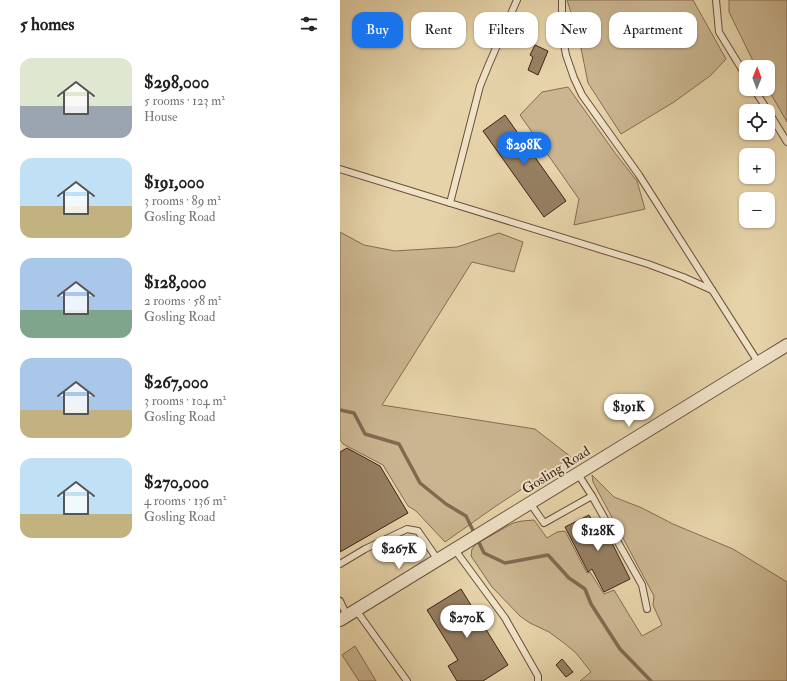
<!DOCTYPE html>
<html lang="en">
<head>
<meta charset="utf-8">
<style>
	body { margin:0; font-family:"IM FELL Double Pica",serif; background:#f2f2f2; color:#202124; height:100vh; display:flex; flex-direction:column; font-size:15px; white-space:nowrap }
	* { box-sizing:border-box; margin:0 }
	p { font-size:13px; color:#757577 }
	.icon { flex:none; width:22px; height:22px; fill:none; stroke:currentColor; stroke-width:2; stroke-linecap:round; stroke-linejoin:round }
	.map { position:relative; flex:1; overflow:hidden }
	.side { display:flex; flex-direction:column; background:#fff; width:340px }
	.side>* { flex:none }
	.guide { position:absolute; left:12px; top:12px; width:375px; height:36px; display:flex; gap:8px }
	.needle { width:26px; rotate:1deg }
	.controls { position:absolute; left:399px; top:60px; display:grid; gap:8px }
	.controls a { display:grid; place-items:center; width:36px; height:36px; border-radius:8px; background:#fff; box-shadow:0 1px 3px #0004; font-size:20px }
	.price { position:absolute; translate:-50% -34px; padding:0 9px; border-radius:14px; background:#fff; color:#222; font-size:13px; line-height:26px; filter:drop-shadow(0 1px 2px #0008) }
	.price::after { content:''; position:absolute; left:50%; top:24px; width:12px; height:9px; margin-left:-6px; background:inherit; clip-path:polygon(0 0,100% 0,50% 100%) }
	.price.on { background:#1a73e8; color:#fff }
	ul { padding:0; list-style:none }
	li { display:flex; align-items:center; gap:12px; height:100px; padding:0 20px }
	li span { display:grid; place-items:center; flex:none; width:112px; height:80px; border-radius:12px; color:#555 }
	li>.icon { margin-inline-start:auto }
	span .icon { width:48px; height:48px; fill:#fffc; stroke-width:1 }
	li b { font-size:17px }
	h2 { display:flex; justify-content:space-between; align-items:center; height:48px; padding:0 20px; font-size:17px }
	.tag { padding:0 14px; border-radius:12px; background:#fff; box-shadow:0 1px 3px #0004; font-size:14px; line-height:36px }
	.tag.on { background:#1a73e8; color:#fff }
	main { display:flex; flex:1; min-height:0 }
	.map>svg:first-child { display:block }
	.green { fill:#cab590; stroke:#846c53 }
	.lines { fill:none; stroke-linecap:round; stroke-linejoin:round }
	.stream { stroke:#816950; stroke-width:3.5 }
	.building { fill:#967f62; stroke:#3f2316 }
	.service-casing { stroke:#694f3b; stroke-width:8 }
	.minor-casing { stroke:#694f3b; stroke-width:14 }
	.service { stroke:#efe2c7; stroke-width:6 }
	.minor { stroke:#efe2c7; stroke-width:12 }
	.labels { text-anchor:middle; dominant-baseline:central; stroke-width:4; stroke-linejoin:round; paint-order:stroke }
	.street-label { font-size:14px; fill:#3f2316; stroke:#efe2c7 }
</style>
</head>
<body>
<main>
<section class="side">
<h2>5 homes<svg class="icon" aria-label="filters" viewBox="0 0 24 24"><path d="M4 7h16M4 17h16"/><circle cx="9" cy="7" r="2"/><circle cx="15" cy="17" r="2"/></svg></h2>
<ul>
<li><span style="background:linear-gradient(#dfe7d0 60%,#9aa5b1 0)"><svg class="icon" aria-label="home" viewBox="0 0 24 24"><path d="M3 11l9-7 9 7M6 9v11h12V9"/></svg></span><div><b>$298,000</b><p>5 rooms · 123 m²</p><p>House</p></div></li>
<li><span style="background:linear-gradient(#bfe0f5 60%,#c2b280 0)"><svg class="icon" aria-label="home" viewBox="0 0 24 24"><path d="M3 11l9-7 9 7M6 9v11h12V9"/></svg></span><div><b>$191,000</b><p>3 rooms · 89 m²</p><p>Gosling Road</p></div></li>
<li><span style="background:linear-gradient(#a9c7e8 65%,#7fa58c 0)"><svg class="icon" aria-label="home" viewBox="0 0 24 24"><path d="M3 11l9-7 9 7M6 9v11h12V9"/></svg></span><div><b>$128,000</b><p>2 rooms · 58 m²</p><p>Gosling Road</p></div></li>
<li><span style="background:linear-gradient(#a9c7e8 65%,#c2b280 0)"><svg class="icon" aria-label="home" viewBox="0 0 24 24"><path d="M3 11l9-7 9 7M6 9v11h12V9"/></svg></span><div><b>$267,000</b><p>3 rooms · 104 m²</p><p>Gosling Road</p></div></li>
<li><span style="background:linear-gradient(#bfe0f5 70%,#c2b280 0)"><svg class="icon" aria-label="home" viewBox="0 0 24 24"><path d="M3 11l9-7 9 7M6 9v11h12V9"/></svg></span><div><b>$270,000</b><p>4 rooms · 136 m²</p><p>Gosling Road</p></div></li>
</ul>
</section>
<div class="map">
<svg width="447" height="681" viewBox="0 0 447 681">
	<rect width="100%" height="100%" fill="#e6d3a9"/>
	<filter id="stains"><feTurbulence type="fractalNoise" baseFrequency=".005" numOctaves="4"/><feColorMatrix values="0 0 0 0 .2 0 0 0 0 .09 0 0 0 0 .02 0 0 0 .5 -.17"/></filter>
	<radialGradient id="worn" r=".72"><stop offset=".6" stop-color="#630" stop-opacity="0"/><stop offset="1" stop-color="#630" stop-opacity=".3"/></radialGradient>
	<g class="green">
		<polygon points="227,0 353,0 386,59 370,76 334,102 281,134 248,83 239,38"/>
		<polygon points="389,0 447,0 447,122 428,89 428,67 416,67 389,12"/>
		<polygon points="228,87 275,153 297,181 305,209 234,225 239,199 180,115 202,92"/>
		<polygon points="0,232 24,245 55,251 117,247 159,233 183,242 174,272 132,262 42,405 195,429 231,457 156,506 105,542 76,511 68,506 43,465 3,444 0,440"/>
		<polygon points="252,475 274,497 302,508 333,524 393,549 447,582 447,681 240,681 251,672 236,653 224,643 209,632 190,623 180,616 152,587 131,556 132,549 136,544 173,523 182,521 194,520 207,538 217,532 225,531 247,573 250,572 264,594 274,590 302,636 322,625 313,605 314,596 253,482"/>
		<polygon points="15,646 36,681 19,681 2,655"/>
	</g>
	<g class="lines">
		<polyline class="stream" points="0,410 14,413 25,434 59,444 80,483 106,504 126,516 144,553 165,563 208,555 229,578 245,589 251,604 280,649 311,681"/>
	</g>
	<g class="building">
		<polygon points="173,22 184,26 179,36 169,32"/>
		<polygon points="195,45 208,51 198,75 188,70 193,57 190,55"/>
		<polygon points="165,115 226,201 204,217 143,131"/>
		<polygon points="7,448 40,466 68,513 0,552 0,452"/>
		<polygon points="249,515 254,524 261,521 290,579 264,592 252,569 248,572 225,527"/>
		<polygon points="121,589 168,665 143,681 117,681 108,666 118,660 87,610"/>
		<polygon points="222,659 233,672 226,677 216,665"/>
	</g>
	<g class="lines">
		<defs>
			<g id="service">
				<polyline points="177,0 149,64 140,86 110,203 308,264 343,277 372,290"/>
				<polyline points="222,0 222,33 226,55 234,78 242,95 299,175 418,362"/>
				<polyline points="376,0 379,32 406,76"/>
				<polyline points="414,89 428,111"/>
				<polyline points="428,111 447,142"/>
				<polyline points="0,169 110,203"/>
				<polyline points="252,496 302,585 307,609"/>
				<polyline points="190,503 204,523 252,496 238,474"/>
				<polyline points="115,550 165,618 198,676 198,681"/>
				<polyline points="0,564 25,549 67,529 78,531 98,560"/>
				<polyline points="0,601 7,616"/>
				<polyline points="16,610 67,681"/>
			</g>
			<polyline id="minor" points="0,620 447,345"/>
		</defs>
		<use href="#service" class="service-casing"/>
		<use href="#minor" class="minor-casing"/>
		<use href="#service" class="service"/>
		<use href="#minor" class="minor"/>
	</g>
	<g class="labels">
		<g class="street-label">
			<text transform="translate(216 470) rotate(-32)">Gosling Road</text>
		</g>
	</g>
	<rect width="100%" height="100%" filter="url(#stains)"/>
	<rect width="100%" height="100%" fill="url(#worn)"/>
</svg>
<div class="controls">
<a><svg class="needle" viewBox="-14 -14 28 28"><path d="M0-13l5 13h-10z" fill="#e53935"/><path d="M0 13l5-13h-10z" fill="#757577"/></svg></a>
<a><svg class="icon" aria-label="locate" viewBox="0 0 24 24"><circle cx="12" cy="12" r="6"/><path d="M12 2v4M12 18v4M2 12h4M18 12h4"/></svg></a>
<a>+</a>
<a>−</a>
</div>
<b class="price on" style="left:184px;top:166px">$298K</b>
<b class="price" style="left:289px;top:428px">$191K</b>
<b class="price" style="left:258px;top:552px">$128K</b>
<b class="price" style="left:59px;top:570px">$267K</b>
<b class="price" style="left:127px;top:639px">$270K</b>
<div class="guide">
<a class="tag on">Buy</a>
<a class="tag">Rent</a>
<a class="tag">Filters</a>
<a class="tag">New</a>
<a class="tag">Apartment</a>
</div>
</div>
</main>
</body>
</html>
